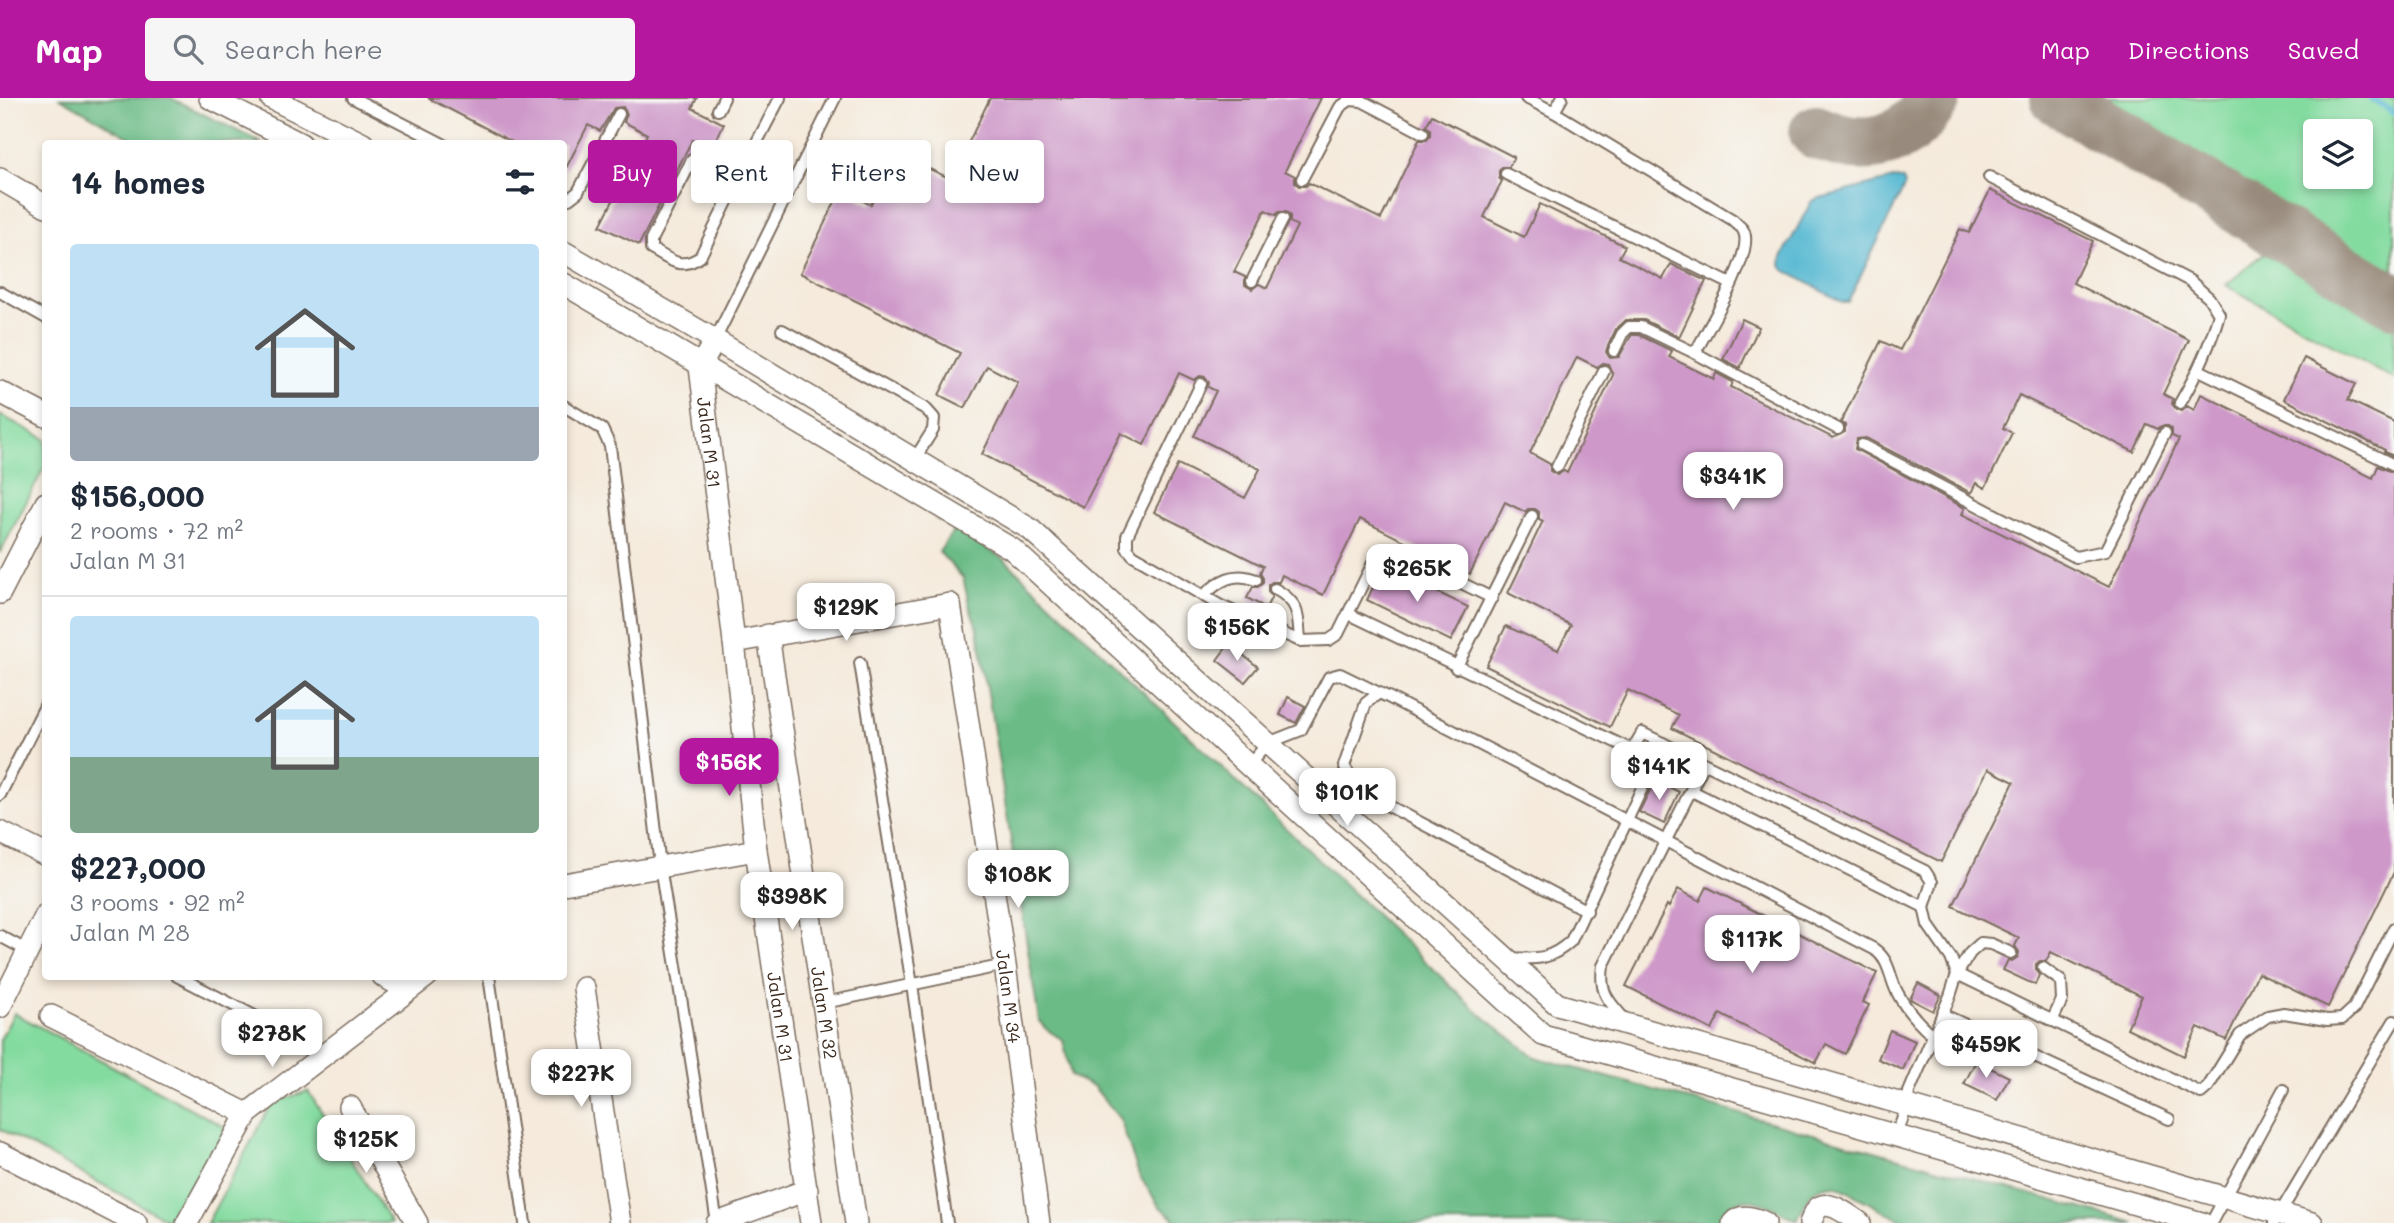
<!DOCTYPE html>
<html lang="en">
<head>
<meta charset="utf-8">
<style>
	body { margin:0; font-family:Mali,sans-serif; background:#f6f6f7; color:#1f2937; height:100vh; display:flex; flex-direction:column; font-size:26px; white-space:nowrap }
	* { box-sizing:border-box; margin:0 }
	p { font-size:23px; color:#747a83 }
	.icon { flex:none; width:38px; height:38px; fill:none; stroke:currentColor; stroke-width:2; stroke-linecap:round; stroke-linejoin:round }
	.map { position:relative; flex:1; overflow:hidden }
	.sheet { position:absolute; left:42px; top:42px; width:525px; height:840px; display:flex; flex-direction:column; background:#fff; border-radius:7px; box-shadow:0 4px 10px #0003 }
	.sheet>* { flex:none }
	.hud { position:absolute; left:588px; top:42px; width:665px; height:63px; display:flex; gap:14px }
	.buttons { position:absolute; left:2303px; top:21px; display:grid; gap:14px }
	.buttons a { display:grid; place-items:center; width:70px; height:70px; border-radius:7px; background:#fff; box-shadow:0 4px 10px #0003; font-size:35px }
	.price { position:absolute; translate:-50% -60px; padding:0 16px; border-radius:14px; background:#fff; color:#222; font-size:23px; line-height:46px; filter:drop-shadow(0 2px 4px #0008) }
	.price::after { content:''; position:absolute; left:50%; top:42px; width:21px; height:16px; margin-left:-10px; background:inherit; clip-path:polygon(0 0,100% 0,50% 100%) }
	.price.active { background:#b5179e; color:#fff }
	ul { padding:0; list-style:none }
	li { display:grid; align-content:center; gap:14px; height:371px; padding:0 28px }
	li+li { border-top:2px solid #e0e1e3 }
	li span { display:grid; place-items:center; height:217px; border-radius:7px; color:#555 }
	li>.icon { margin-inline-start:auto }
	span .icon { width:126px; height:126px; fill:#fffc; stroke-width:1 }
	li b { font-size:30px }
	h2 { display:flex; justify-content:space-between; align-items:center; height:84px; padding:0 28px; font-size:30px }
	.pill { padding:0 24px; border-radius:7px; background:#fff; box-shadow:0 4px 10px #0003; font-size:24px; line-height:63px }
	.pill.active { background:#b5179e; color:#fff }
	header { display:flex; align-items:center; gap:42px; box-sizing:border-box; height:98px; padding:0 35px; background:#b5179e; color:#fff }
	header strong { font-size:33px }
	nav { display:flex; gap:38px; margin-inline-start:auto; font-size:24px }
	.search { width:490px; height:63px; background:#f6f6f7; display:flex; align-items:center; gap:18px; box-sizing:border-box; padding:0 24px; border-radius:7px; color:#747a83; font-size:26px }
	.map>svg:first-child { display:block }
	.green { fill:#84dba0; stroke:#60825f; stroke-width:2; fill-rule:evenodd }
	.forest { fill:#6bbb86; stroke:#537252; stroke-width:2 }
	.water { fill:#53b7d1; stroke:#477078; stroke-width:2 }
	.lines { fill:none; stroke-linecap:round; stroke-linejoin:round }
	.stream { stroke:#53b7d1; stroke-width:6 }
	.taxiway { stroke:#988a7c; stroke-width:54 }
	.building { fill:#ce98c9; fill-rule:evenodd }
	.service-casing { stroke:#7c6d60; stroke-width:14 }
	.minor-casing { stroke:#7c6d60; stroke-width:24 }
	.service { stroke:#fff; stroke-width:10 }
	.minor { stroke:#fff; stroke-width:21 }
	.labels { text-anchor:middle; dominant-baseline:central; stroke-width:6; stroke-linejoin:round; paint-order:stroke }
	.street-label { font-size:18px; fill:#3b2a1e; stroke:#f6f6f2 }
</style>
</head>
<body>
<header>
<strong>Map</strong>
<div class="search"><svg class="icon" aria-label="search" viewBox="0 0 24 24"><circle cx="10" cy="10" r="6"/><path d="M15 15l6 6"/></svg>Search here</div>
<nav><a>Map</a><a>Directions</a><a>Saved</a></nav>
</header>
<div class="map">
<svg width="2394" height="1125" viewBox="0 0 2394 1125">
	<rect width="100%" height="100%" fill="#f6f6f2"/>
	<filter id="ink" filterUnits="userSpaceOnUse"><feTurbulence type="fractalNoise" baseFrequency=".0143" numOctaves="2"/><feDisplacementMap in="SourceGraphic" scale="14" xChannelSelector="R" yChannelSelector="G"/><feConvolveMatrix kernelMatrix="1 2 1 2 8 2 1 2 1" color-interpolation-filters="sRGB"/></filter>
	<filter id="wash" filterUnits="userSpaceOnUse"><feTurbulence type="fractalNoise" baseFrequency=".00686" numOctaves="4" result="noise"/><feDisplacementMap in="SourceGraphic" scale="28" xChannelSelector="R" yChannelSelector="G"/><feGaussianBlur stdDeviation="1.57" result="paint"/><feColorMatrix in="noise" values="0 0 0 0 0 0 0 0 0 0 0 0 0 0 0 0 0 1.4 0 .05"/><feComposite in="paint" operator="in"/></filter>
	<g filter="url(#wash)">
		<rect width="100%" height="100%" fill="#f5eadb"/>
		<g class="green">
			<path d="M2078,0H2394V187ZM2361,33V79H2315V33Z"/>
			<polygon points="2274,147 2394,217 2394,281 2226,187"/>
			<polygon points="0,317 46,341 45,368 0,455"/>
			<polygon points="14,915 232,1033 183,1125 173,1125 0,1031 0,942"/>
			<polygon points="308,993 391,1125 207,1125 272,1005"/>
		</g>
		<g class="forest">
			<polygon points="60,0 171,0 262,45 139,45"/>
			<path d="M954,432L1003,460L1479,915L1535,959L2135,1125H1906L1836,1087C1809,1088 1808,1101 1797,1122C1770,1109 1733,1083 1719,1125H1179L1159,1108L1139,1077L1120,1021L1094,989L1071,978L1063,942L1046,931L1039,923L978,531L970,511L963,480L939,454Z"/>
		</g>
		<polygon class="water" points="1897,80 1903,82 1905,87 1848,204 1842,204 1783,171 1781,167 1782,159 1811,104 1816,101"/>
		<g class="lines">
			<polyline class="stream" points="2370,0 2394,15"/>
			<g class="taxiway">
				<polyline points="2057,0 2394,203"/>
				<path d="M1816,34C1864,56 1907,47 1934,0"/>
			</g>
		</g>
		<g id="blocks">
			<g class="building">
				<polygon points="428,0 697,0 692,10 724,26 711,52 692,42 639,147 600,128 647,36 624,24 627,16 623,9 614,10 600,33 588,27 564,74 564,46 516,46"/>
				<path d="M990,0H1321L1285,73L1295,78V85L1299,88H1306L1309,85L1381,121L1419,42H1427L1430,38V31L1426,28L1432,17L1514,59L1509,69H1502L1499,73V80L1502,83L1484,119L1524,139L1540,106L1625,148L1619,159L1663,181L1671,166L1706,183L1679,239L1644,222H1626L1616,231L1607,250L1606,254L1610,260L1619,259L1629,241L1632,237H1639L1672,253L1669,259L1714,281L1716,275L1733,284L1731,289L1833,340L1845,334V327L1841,324L1881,243L1900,252L1960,131L1969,135L1990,92L2093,143L2073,185L2189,242L2163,296L2173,301L2172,306L2176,311L2181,313L2187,308L2194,312L2201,296L2373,380L2378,368L2394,375V774L2328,909L2258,875L2226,942L2198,929L2184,958L2127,930L2142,898L2051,854L2046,863H2040L2036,866V873L2039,877L2035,887L2003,872L2008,862L2012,863L2018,859L2019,854L2015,848L2019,840L1953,808L2014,684L1988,671L1941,764L1672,630L1679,617L1628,592L1610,629L1486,568L1506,528L1558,552L1571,527L1508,495L1543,423L1539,421V414L1535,411H1528L1525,414L1505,404L1470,476L1360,421L1323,497L1282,477L1279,484H1272L1268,487V494L1272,498L1266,510L1247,500L1253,489H1258L1263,485V480L1260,475L1263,468L1154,414L1178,366L1245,400L1260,371L1194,338L1216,293L1208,289L1209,285L1205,279L1200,278L1194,282L1179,275L1144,347L1121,335L1083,409L982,356L1018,284L987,268L965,310L939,297L960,255L800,175L841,92L871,107L895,55L951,81ZM1265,112L1276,117L1279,114H1286L1290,117V124L1297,128L1267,190L1259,186L1252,191L1245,187V179L1234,174ZM1577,259L1597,269L1603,265L1608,266L1613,277L1567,375L1564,373L1557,377L1550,373V366L1530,355ZM2019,297L2134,354L2147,326L2158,331L2161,328H2168L2172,331V338L2179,341L2109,489L1962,416L1965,410L1855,351L1857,341L1866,340L1971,395L1976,385L1985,390L2012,335L2003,330Z"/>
				<polygon points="1742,221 1759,229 1740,270 1723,261"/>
				<polygon points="2304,260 2356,286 2348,302 2394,324 2394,358 2384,354 2385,352 2284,301"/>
				<polygon points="1383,468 1468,509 1451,543 1367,502"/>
				<polygon points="1229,546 1258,569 1245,584 1217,562"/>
				<polygon points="1288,599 1305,608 1296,625 1280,617"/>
				<polygon points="1655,682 1679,694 1664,726 1639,714"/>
				<polygon points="1707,789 1877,875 1863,904 1869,907 1845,956 1826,946 1816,965 1720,916 1712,932 1626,888 1667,807 1669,809 1678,791 1700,803"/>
				<polygon points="1918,885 1941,897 1933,913 1910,901"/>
				<polygon points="1890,932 1915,943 1903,972 1878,961"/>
				<polygon points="1976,963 2009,979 1997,1002 1964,986"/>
			</g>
		</g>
	</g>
	<g filter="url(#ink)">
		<use href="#blocks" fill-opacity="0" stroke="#7c6d60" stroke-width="2"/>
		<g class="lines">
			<defs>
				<g id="service">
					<polyline points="353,0 443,46"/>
					<polyline points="1526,0 1554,14 1562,0"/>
					<polyline points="718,12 724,0"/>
					<path d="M1554,14L1733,122C1736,126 1743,130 1744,134C1754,156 1707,232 1695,255"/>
					<polyline points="748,61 780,0"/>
					<path d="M692,62L651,142V151C670,161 680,173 700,159L748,61L793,84"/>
					<polyline points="1506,76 1731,186"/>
					<path d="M1989,79L2190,183L2209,200L2219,216C2210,248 2197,276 2180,305"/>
					<polyline points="1302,81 1340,9 1350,2 1362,3 1423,35"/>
					<polyline points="564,102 569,101 578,94 619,16"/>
					<polyline points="1252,183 1283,121"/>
					<polyline points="0,194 46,220"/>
					<polyline points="782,232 926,311 934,320 933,332 914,362"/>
					<polyline points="715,242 835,0"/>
					<polyline points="1614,253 1622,236 1629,229 1641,229 1695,255 1838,331"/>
					<polyline points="2199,272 2394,367"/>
					<polyline points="1201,286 1127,438 1127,450 1133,457 1221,508 1300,543 1329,542 1338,536 1375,461 1385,454 1398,454 1492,500"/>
					<polyline points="564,308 602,331 610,348 660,768 717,1125"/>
					<polyline points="1862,347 2076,459 2105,453 2165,335"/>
					<polyline points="1557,369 1604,273"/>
					<path d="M1275,491C1300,505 1298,517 1300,543"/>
					<path d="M1203,498C1220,482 1234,473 1256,482"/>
					<polyline points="1349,516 1632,652 1642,635 1925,773 1932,784 1924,809 1928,827 1951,860 1957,876 1950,898 1909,994 1907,1008 1896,1039"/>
					<polyline points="860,565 912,887 947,1125"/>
					<polyline points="1456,570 1532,418"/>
					<polyline points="1248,668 1268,645 1301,632 1329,579 1340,576 1379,595"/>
					<polyline points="1692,693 1924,809"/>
					<polyline points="0,697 46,606"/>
					<path d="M1587,813L1372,699L1354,684L1344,668L1366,605L1379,595L1388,599L1874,851C1890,862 1889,878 1897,894C1906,912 1918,925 1933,938"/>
					<polyline points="0,838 28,853"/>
					<polyline points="2011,855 1991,846 1981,845 1970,855 1957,876 2201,995 2208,989 2240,937 2268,918 2284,915 2327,922 2342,921 2354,910 2394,830"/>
					<path d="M1508,860C1536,861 1549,863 1571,843L1663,645"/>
					<polyline points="2043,870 2061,883 2062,902 2052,923"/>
					<polyline points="177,878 328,956"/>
					<polyline points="489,878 525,1125"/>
					<polyline points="824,905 1005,867"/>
					<polyline points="1942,916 2169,1021"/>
					<path d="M1626,923C1609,903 1599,896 1603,868L1704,666"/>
					<polyline points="2211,1125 2283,992"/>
					<polyline points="2274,1125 2394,923"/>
				</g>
				<g id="minor">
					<polyline points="210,0 301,46"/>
					<polyline points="271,0 363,46"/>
					<polyline points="0,81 46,108"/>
					<polyline points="564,154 715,242 1030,431 1557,906 2312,1125"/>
					<polyline points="564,186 1012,451 1543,937 2202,1125"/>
					<path id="s1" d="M715,242L700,269L734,544L756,752L811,1125"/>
					<polyline points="0,294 46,318"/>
					<polyline points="0,495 46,405"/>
					<path id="s2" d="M768,537L856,1125"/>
					<path id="s3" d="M734,544L950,506L1005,867L1039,1125"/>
					<polyline points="0,734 46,757"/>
					<polyline points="564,786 756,752"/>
					<polyline points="383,878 408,892"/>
					<polyline points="584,890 620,1125"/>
					<polyline points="0,909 46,817"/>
					<polyline points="51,918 247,1016"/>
					<polyline points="350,1009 417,1125"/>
					<polyline points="0,1055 136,1125"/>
					<polyline points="187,1125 247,1016 427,878"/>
					<polyline points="717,1125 807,1092"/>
					<path d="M1733,1125C1742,1115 1755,1120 1765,1125"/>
					<path d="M1810,1125C1812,1121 1815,1113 1818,1110C1830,1101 1851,1119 1860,1125"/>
				</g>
			</defs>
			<use href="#service" class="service-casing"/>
			<use href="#minor" class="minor-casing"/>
			<use href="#service" class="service"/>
			<use href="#minor" class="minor"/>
		</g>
	</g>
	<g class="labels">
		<g class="street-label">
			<text stroke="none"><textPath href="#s1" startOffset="107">Jalan M 31</textPath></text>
			<text stroke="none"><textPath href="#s3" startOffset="616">Jalan M 34</textPath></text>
			<text stroke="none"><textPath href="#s2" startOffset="382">Jalan M 32</textPath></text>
			<text stroke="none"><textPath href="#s1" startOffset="686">Jalan M 31</textPath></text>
		</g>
	</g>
</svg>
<div class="buttons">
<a><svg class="icon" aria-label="layers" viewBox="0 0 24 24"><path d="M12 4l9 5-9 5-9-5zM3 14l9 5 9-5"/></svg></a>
</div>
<b class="price" style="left:1733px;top:414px">$341K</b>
<b class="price" style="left:1417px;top:506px">$265K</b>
<b class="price" style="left:846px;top:545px">$129K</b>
<b class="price" style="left:1237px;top:565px">$156K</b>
<b class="price active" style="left:729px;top:700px">$156K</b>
<b class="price" style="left:1659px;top:704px">$141K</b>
<b class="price" style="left:1347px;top:730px">$101K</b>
<b class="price" style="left:1018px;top:812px">$108K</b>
<b class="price" style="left:792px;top:834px">$398K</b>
<b class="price" style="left:1752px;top:877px">$117K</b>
<b class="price" style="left:272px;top:971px">$278K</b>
<b class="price" style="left:1986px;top:982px">$459K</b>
<b class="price" style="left:581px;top:1011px">$227K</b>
<b class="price" style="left:366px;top:1077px">$125K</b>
<div class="hud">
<a class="pill active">Buy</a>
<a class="pill">Rent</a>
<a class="pill">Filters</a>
<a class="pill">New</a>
</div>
<section class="sheet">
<h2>14 homes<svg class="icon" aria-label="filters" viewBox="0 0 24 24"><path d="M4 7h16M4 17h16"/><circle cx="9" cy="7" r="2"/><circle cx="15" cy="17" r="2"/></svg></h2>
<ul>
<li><span style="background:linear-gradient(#bfe0f5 75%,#9aa5b1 0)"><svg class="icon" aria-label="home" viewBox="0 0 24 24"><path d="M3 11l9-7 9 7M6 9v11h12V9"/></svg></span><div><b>$156,000</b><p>2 rooms · 72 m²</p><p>Jalan M 31</p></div></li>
<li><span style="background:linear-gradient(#bfe0f5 65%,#7fa58c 0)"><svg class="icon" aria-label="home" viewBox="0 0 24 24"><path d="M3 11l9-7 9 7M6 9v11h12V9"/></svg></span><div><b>$227,000</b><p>3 rooms · 92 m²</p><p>Jalan M 28</p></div></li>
</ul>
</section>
</div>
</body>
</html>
